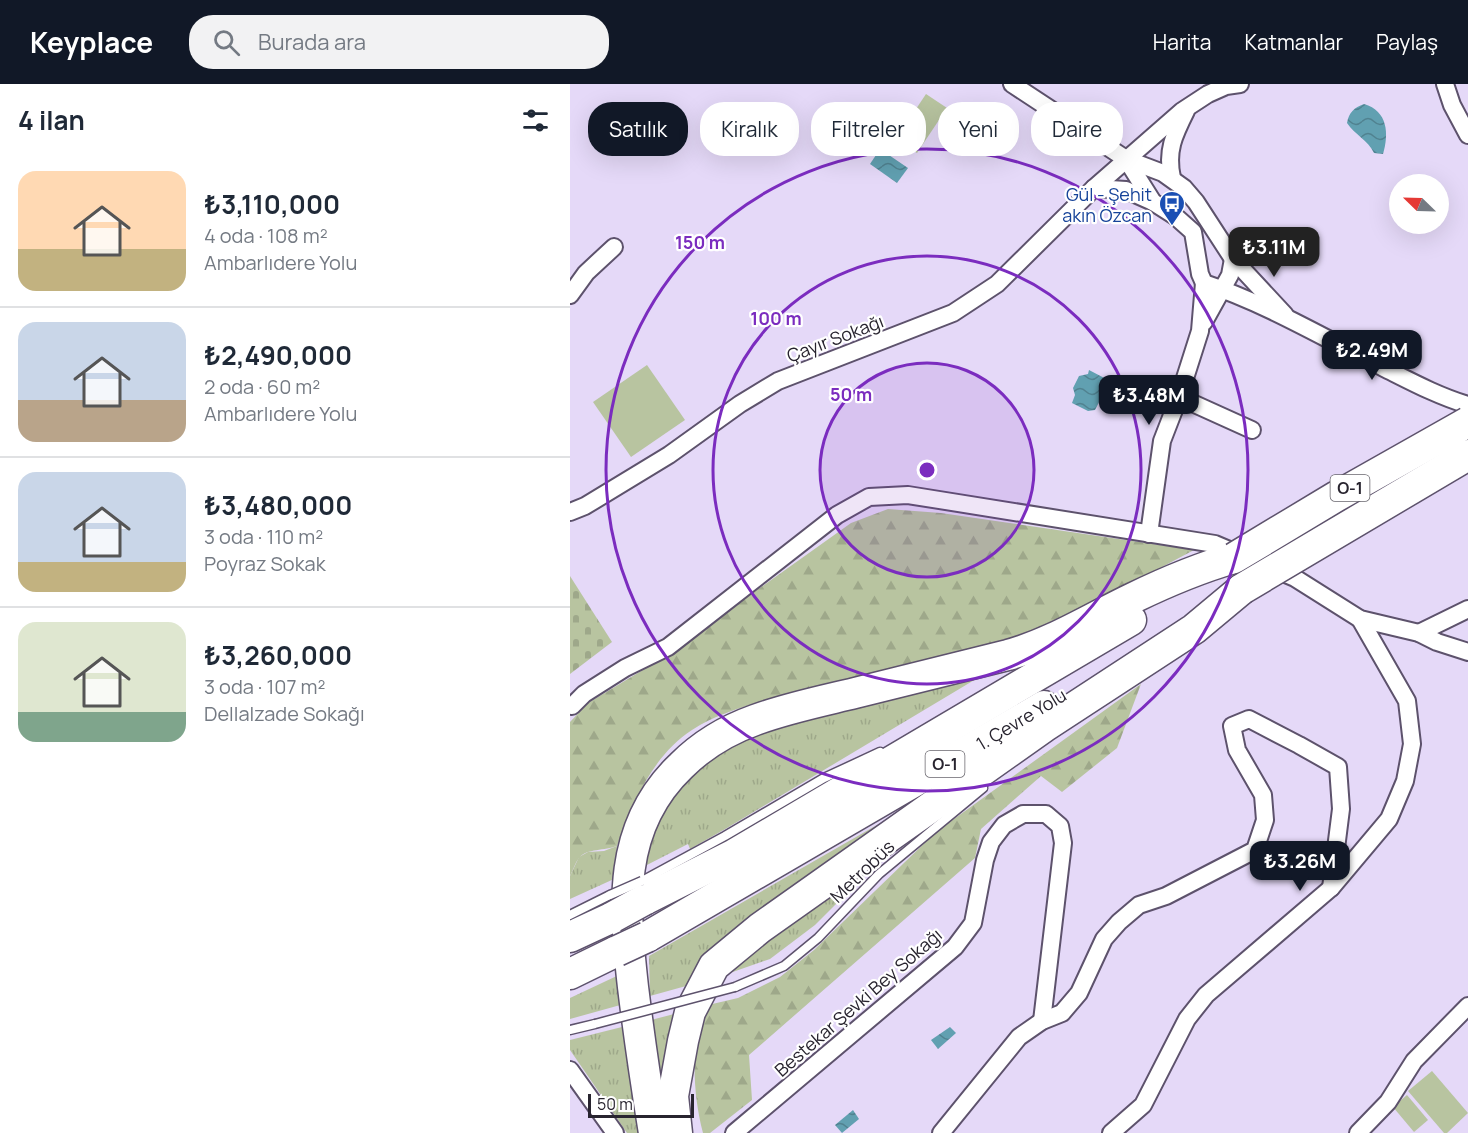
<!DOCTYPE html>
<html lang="tr">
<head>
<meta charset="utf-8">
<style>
	body { margin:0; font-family:Manrope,sans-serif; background:#f2f2f3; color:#1f2937; height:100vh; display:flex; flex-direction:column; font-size:22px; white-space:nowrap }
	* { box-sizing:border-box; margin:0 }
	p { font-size:20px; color:#747a83 }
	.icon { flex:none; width:33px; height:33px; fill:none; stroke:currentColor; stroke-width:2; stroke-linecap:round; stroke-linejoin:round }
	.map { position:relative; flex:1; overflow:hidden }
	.side { display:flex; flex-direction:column; background:#fff; width:570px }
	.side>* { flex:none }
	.guide { position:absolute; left:18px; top:18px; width:570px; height:54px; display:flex; gap:12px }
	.needle { width:39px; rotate:293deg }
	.fabs { position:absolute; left:819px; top:90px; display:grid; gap:12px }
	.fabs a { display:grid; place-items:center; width:60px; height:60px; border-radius:50%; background:#fff; box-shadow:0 6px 24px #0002; font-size:30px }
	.scale { position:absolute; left:18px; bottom:15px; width:106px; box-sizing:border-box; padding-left:6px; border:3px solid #28242f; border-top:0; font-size:16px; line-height:21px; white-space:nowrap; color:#28242f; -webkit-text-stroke:4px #fff; paint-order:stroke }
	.price { position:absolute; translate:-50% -51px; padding:0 14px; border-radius:12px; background:#111827; color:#fff; font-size:20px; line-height:39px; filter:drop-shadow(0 2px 3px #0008) }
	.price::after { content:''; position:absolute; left:50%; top:36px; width:18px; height:14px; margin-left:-9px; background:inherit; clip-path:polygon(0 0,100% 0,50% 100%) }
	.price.selected { background:#222; color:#fff }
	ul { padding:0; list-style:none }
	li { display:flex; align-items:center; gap:18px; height:150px; padding:0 18px }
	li+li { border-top:2px solid #e0e1e3 }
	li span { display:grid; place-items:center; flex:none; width:168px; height:120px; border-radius:18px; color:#555 }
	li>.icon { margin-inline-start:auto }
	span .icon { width:72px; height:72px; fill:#fffc; stroke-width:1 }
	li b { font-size:26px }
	h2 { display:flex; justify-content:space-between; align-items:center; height:72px; padding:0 18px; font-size:26px }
	.pill { padding:0 21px; border-radius:24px; background:#fff; box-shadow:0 6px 24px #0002; font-size:21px; line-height:54px }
	.pill.selected { background:#111827; color:#fff }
	header { display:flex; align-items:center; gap:36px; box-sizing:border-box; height:84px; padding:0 30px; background:#111827; color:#fff }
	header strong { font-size:28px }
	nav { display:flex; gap:33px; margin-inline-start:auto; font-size:21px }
	.search { width:420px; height:54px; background:#f2f2f3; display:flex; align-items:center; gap:15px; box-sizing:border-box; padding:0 21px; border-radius:24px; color:#747a83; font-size:22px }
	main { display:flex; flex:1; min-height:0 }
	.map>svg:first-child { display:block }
	.grass { fill:url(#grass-tufts) }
	.forest { fill:url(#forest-firs) }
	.cemetery { fill:url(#cemetery-stones) }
	.park { fill:#b8c4a0 }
	.water { fill:url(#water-waves) }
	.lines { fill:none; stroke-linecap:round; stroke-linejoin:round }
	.lane-casing { stroke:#5d526c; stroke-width:11 }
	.street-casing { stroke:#5d526c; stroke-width:20 }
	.highway-casing { stroke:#5d526c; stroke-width:33 }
	.lane { stroke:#fff; stroke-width:8 }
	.street { stroke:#fff; stroke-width:16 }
	.highway { stroke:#fff; stroke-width:30 }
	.lane-bridge-casing { stroke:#5d526c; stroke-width:11; stroke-linecap:butt }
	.highway-bridge-casing { stroke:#5d526c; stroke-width:33; stroke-linecap:butt }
	.lane-bridge { stroke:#fff; stroke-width:8 }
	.highway-bridge { stroke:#fff; stroke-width:30 }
	.ring { fill:none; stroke:#7b2cbf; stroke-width:3 }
	.labels { text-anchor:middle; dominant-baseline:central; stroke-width:4.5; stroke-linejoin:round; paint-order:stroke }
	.shield { fill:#fff; stroke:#68666d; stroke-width:1.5 }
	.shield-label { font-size:16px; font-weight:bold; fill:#28242f }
	.transit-label { font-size:18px; fill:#164399; stroke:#fff; text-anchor:end }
	.street-label { font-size:18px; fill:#28242f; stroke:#fff }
	.centre { fill:#7b2cbf; stroke:#fff; stroke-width:3 }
	.ring-label { font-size:18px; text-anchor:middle; font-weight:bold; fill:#7b2cbf; stroke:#fff; stroke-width:4.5; stroke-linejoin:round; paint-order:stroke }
</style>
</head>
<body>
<header>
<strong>Keyplace</strong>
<div class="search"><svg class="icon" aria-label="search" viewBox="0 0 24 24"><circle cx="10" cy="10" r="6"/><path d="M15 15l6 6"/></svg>Burada ara</div>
<nav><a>Harita</a><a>Katmanlar</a><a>Paylaş</a></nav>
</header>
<main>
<section class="side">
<h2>4 ilan<svg class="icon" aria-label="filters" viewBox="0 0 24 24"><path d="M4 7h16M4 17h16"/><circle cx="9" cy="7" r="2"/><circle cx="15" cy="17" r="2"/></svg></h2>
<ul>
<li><span style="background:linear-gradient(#ffd9b3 65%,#c2b280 0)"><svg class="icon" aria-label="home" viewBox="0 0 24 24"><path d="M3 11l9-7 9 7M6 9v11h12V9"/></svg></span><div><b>₺3,110,000</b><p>4 oda · 108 m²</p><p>Ambarlıdere Yolu</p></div></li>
<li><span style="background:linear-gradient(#c9d6e8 65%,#b9a48a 0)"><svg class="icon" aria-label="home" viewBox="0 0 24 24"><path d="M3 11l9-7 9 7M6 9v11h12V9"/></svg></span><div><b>₺2,490,000</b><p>2 oda · 60 m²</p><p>Ambarlıdere Yolu</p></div></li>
<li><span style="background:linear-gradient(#c9d6e8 75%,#c2b280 0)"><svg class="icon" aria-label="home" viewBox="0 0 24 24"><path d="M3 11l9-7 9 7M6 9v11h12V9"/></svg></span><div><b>₺3,480,000</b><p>3 oda · 110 m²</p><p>Poyraz Sokak</p></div></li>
<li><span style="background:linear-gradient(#dfe7d0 75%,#7fa58c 0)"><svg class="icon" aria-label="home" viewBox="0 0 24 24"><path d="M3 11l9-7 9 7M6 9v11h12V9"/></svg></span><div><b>₺3,260,000</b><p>3 oda · 107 m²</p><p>Dellalzade Sokağı</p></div></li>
</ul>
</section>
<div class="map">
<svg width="898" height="1049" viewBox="0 0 898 1049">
	<defs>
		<pattern id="grass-tufts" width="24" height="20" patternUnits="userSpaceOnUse" patternTransform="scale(1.5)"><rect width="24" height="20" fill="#b8c4a0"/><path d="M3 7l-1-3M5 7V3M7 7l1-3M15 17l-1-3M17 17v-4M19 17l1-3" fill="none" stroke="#9ea88a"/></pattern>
		<pattern id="forest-firs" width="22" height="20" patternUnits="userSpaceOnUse" patternTransform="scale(1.5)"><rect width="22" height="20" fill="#b8c4a0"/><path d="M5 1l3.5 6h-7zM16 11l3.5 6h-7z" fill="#9ea88a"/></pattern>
		<pattern id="cemetery-stones" width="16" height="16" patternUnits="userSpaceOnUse" patternTransform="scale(1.5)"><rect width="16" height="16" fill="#b8c4a0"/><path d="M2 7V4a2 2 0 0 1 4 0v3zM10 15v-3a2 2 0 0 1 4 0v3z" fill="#9ea88a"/></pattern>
		<pattern id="water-waves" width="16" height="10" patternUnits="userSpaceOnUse" patternTransform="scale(1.5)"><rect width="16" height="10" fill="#61a0b1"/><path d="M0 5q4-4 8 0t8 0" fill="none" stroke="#508290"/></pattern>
	</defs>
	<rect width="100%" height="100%" fill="#e5d9f8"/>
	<g class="grass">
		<polygon points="411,592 157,744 120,765 118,760 71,784 100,704 158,656 220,637"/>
		<polygon points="340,722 140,870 116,902 80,912 79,872"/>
		<polygon points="331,755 245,841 200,875 157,890 170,873"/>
		<polygon points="47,762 44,795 0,815 0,792 9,773 18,768 34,767"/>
		<polygon points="51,890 54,920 0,935 0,914"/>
		<polygon points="108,929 92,1005 81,936"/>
		<polygon points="60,941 74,1049 57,1049 0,966 0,956"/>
	</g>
	<g class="forest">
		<path d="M318,425L371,429L624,466C566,497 509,528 449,552C424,562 396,569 370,576C312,593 251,600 193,617C169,624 143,632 122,646C82,672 63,719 47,762C35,767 17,764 9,774C5,779 3,786 0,792V638L18,619L86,578L281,439Z"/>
		<path d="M571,600L547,664L492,708L471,692L411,745L405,774L179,971L182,1016L140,1049H133C124,1015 122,977 128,942C130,935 135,928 138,921L168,914L210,893L244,866L366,748Z"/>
	</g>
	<polygon class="cemetery" points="0,492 42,558 0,590"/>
	<g class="park">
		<polygon points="356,10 377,24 347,69 326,55"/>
		<polygon points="77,281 115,336 61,373 23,318"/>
		<polygon points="862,987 898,1029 877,1049 874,1049 838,1007"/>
		<polygon points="837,1011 858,1036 844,1048 823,1023"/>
	</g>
	<g class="water">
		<path d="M794,20C818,27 819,50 813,70L804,69C798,56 785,51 777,39C779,28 784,24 794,20Z"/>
		<polygon points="310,65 338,84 327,99 300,80"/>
		<polygon points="519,286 540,297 525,326 518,327 502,319 505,311 503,304 509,292 518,290"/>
		<polygon points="380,943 386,949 368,965 361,956"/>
		<polygon points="283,1026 289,1035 272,1049 265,1041"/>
	</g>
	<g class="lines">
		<defs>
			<g id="lane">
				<polyline points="72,797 155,752 254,694 310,668"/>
				<polyline points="0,831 40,811"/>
				<polyline points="165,903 214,882 248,854 309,790 413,704"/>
				<polyline points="0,946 25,940"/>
			</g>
			<g id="street">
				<polyline points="442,0 556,75 593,89 614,104 626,118 663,175 715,231"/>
				<polyline points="875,0 882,21 898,51"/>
				<path d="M556,75L583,118L605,132L623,148L630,190L634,199C695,219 756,255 814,284C842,298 868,312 898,321"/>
				<path d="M602,94C596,67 604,51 616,27"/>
				<polyline points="524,104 556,106 583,118"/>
				<polyline points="0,211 16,189 44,163"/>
				<polyline points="634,238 660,191 663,175"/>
				<polyline points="609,313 682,346"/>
				<polyline points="0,428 15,422 99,371 170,320 208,297 383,229 427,200 524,104 612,27 638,10 656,2 670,0"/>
				<polyline points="579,450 592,357 609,313 630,247 634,199"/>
				<polyline points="849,549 898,525"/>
				<polyline points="2,622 14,610 55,584 98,563 267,431 299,413 338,411 645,460 725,494 790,535 849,549 867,558 898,568"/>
				<polyline points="0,986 45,1049"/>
				<polyline points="164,1049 385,863 403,839 415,776 421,758 434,741 453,730 476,730 490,742 493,759 472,937"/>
				<polyline points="371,1049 449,953 472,937 492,929 509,909 534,855 549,838 569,821 596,812 685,766 695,736 693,711 667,666 662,642 679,635 729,661 768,683 771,725 761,804"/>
				<polyline points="541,1049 573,1021 617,935 636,911 761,804 819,735 835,697 842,660 837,617 790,535"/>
				<polyline points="788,1049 818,1018 844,977 898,922"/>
			</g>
			<g id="highway">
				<polyline points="74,816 163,771 561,536"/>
				<polyline points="0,853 43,833"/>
				<polyline points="77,853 474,622"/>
				<polyline points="0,890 47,867"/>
				<path d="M84,1049C76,1000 69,952 63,903C54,822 47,743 111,682C132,661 157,646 185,636C217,624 252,617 285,609C336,596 387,584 438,571C482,559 523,533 563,514C596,498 629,484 664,474"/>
				<polyline points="107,1049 103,1012 113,957 120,928 144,882 190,844 474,643 624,545 672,505"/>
			</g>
		</defs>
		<use href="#lane" class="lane-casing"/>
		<use href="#street" class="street-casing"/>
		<use href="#highway" class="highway-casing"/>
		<use href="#lane" class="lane"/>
		<use href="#street" class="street"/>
		<use href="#highway" class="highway"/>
		<defs>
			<g id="lane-bridge">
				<polyline points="40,811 72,797"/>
				<polyline points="25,940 165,903"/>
			</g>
			<g id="highway-bridge">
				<polyline points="664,474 767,412 898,338"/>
				<polyline points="672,505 898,371"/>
				<polyline points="43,833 74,816"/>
				<polyline points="47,867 77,853"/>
			</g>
		</defs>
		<use href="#lane-bridge" class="lane-bridge-casing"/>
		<use href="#highway-bridge" class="highway-bridge-casing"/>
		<use href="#lane-bridge" class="lane-bridge"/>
		<use href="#highway-bridge" class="highway-bridge"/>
	</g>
	<circle cx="357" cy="386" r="107" fill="#7b2cbf" fill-opacity=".12"/>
	<g class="ring">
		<circle cx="357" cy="386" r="107"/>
		<circle cx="357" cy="386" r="214"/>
		<circle cx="357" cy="386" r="321"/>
	</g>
	<defs>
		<symbol id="bus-pin" viewBox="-11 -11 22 30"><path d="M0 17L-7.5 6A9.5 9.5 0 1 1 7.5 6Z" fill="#1a4fb4" stroke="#fff"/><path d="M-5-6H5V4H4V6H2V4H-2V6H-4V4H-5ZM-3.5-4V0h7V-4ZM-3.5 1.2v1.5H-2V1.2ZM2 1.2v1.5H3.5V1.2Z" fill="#fff"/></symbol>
	</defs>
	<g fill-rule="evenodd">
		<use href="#bus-pin" x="587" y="105" width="30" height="40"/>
	</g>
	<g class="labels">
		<g class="shield">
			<rect x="760.5" y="391" width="39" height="26" rx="4.5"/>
			<rect x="355.5" y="667" width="39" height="26" rx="4.5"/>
		</g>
		<g class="shield-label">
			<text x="780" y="404">O-1</text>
			<text x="375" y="680">O-1</text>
		</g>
		<g class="transit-label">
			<text x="582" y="110">Gül - Şehit<tspan x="582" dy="21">akın Özcan</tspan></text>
		</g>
		<g class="street-label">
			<text transform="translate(265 254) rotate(-21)">Çayır Sokağı</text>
			<text transform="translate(451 635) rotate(-31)">1. Çevre Yolu</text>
			<text transform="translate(292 787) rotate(-44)">Metrobüs</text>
			<text transform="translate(288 918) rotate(-41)">Bestekar Şevki Bey Sokağı</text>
		</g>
	</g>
	<circle cx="357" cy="386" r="9" class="centre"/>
	<g class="ring-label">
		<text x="130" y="165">150 m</text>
		<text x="206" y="241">100 m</text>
		<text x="281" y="317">50 m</text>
	</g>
</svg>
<div class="fabs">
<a><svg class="needle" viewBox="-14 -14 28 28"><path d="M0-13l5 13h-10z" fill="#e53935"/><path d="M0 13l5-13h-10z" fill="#747a83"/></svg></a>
</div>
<div class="scale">50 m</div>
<b class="price selected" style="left:704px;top:194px">₺3.11M</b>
<b class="price" style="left:802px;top:297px">₺2.49M</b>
<b class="price" style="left:579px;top:342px">₺3.48M</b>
<b class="price" style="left:730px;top:808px">₺3.26M</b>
<div class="guide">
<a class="pill selected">Satılık</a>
<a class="pill">Kiralık</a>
<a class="pill">Filtreler</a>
<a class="pill">Yeni</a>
<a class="pill">Daire</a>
</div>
</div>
</main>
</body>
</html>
